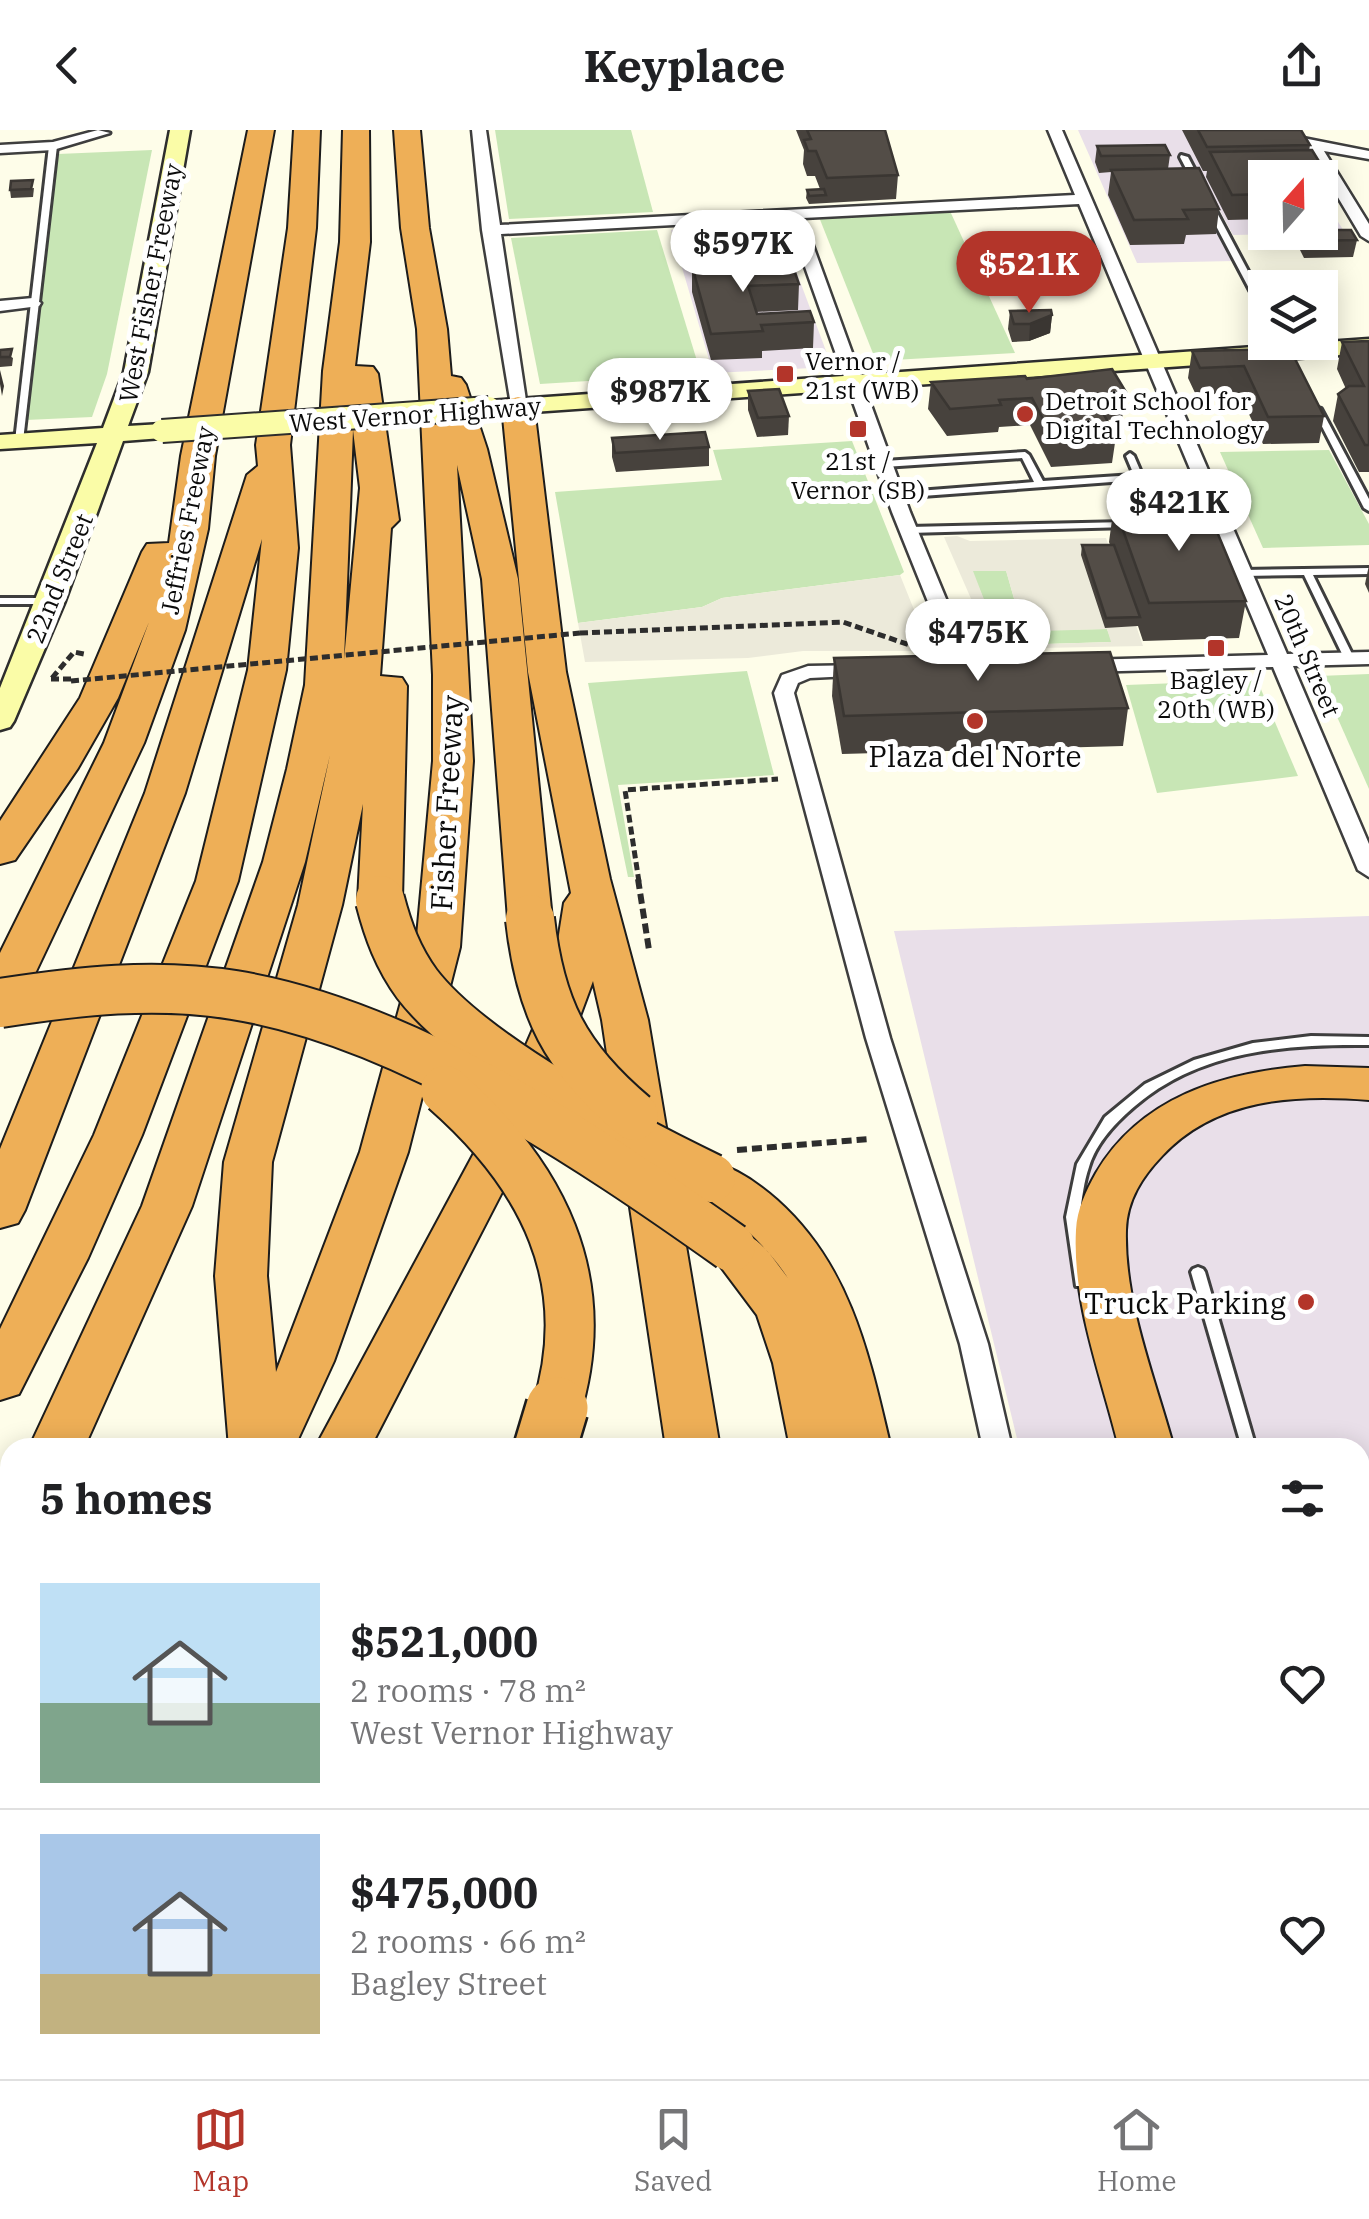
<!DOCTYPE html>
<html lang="en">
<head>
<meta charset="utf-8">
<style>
	body { margin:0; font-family:"IBM Plex Serif",serif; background:#f2f2f2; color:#202124; height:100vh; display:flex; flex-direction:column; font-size:38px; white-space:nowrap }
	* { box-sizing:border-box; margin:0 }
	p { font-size:32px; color:#757577 }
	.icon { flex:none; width:55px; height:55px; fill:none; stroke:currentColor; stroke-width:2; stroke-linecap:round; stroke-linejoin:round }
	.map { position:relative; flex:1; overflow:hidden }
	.panel { position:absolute; left:0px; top:1308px; width:1370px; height:642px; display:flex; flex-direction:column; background:#fff; border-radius:30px 30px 0 0; box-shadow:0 5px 25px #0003 }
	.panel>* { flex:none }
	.needle { width:65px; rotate:20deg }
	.controls { position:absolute; left:1248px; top:30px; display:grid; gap:20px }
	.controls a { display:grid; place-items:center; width:90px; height:90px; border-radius:0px; background:#fff; box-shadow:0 5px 25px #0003; font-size:50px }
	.price { position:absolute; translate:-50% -85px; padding:0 22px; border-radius:35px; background:#fff; color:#222; font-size:32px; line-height:65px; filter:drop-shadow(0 2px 5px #0008) }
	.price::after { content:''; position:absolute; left:50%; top:60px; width:30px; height:22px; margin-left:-15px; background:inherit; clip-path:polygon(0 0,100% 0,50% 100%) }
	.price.current { background:#b3352a; color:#fff }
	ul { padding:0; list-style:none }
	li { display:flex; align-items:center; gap:30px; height:250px; padding:0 40px }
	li+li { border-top:2px solid #e0e0e0 }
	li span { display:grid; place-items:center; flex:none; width:280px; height:200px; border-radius:0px; color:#555 }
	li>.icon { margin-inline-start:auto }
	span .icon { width:120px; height:120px; fill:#fffc; stroke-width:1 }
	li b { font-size:42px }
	h2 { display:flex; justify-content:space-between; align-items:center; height:120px; padding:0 40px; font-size:42px }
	header { display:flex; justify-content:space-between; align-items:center; height:130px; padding:0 40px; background:#fff; font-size:45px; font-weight:700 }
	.dock { display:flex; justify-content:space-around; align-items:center; height:140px; border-top:2px solid #e0e0e0; background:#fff; font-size:28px; color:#757577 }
	.dock a { display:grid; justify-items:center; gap:5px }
	.dock .current { color:#b3352a }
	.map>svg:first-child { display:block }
	.industrial { fill:#e9dfe9 }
	.green { fill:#c8e6b5 }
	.plaza { fill:#eceada; fill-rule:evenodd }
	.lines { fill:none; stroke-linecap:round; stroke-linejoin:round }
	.lane-casing { stroke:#3e3e3e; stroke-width:6 }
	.street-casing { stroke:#3e3e3e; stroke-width:5 }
	.secondary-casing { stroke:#2d2d2d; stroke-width:5 }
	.highway-casing { stroke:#1c1c1c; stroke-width:4 }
	.path-far1 { stroke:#2d2d2d; stroke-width:5; stroke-dasharray:8 4; stroke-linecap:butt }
	.path { stroke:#2d2d2d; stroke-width:6; stroke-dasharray:10 5; stroke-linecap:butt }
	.lane { fill:#fff; fill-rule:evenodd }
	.street { fill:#fff; fill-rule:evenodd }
	.secondary { fill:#fafca7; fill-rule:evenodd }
	.highway { fill:#eeaf57; fill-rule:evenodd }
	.secondary-bridge-casing { stroke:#2d2d2d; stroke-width:26; stroke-linecap:butt }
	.highway-bridge-far1-casing { stroke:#1c1c1c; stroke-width:52; stroke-linecap:butt }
	.highway-bridge-casing { stroke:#1c1c1c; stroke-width:66; stroke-linecap:butt }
	.path-bridge { stroke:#2d2d2d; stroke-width:5; stroke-dasharray:8 4; stroke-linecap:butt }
	.secondary-bridge { stroke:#fafca7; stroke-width:22 }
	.highway-bridge-far1 { stroke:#eeaf57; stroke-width:48 }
	.highway-bridge { stroke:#eeaf57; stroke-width:61 }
	.wall { fill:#47423d }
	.shaded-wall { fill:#3a3632 }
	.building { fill:#534d47; stroke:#3a3632; stroke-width:2.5 }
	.poi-dot { fill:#b3352a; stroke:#fff; stroke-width:4 }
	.labels { text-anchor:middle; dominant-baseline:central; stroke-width:10; stroke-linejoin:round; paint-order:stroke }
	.far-street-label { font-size:25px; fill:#0b0b0b; stroke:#fff }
	.far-poi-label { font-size:25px; fill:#0b0b0b; stroke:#fff; text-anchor:start }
	.poi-label { font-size:30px; fill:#0b0b0b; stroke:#fff }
	.street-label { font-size:30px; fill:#0b0b0b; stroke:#fff }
</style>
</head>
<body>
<header><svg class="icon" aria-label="back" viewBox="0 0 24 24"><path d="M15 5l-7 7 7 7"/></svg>Keyplace<svg class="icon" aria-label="share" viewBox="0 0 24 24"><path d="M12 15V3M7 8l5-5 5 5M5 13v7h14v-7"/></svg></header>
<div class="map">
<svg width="1369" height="1949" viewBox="0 0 1369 1949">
	<rect width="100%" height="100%" fill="#fefde9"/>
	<g class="industrial">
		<polygon points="1078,0 1190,0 1265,48 1265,102 1320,102 1320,63 1345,103 1233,105 1199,43 1189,43 1234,131 1137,133"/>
		<polygon points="779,95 832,237 713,243 671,100"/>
		<polygon points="1369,786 1369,1949 390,1949 401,1940 1360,1940 1360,1318 1019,1317 894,801"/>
	</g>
	<g class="green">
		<polygon points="495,0 631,0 653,82 509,89"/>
		<polygon points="152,20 107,244 92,287 26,290 58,24"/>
		<polygon points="950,81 1015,223 876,231 819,87"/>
		<polygon points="657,100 701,244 540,254 511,108"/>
		<polygon points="852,311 904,442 900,445 722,468 702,477 578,493 555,362 722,350 713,320"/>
		<polygon points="1329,320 1369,394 1369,415 1263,418 1220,322"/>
		<polygon points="1006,440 1020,490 992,490 972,441"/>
		<polygon points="1107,499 1112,512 1045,514 1041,500"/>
		<polygon points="747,541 774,645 618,655 634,747 628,747 588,553"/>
		<polygon points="1369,544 1369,659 1319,546"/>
		<polygon points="1257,550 1298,646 1157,663 1126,555"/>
	</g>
	<g class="plaza">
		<path d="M957,406L970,411L1106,408L1143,516L993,519L944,407ZM973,441H1006L1020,489L992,490ZM1107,499L1111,512L1045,514L1041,501Z"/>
		<polygon points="900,445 921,497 918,521 803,521 748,528 585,532 578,493 702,477 722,468"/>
	</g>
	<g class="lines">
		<defs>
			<g id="lane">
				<polygon points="53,14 57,16 23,311 19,314 15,311 49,16"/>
				<polygon points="1181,25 1188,27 1200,50 1199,52 1192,50 1180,27"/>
				<polygon points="1207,75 1214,77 1265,173 1265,183 1261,181 1206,77"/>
				<polygon points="1314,277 1321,279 1369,369 1369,381 1364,378 1313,279"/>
				<polygon points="1025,322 1029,325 1043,351 1134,345 1126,326 1130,323 1134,326 1143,347 1139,350 895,368 890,365 892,363 1034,352 1022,328 884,337 880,334 884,331"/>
				<polygon points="1126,392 1129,393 1129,397 909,403 904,400 909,397"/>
				<polygon points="1369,438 1369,444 1313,445 1354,528 1349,531 1344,528 1304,445 1243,446 1238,443 1243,440"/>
				<polygon points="0,468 47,468 52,471 47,474 0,474"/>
				<path d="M1311,906L1369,907V915C1287,914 1200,920 1135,976C1116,992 1096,1013 1089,1037C1084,1051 1082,1068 1080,1083C1077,1104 1085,1130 1088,1152L1086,1156H1076L1066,1087L1077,1034L1105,987L1145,954L1194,930L1253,913Z"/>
				<polygon points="1198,1137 1203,1139 1205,1142 1256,1318 1242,1318 1191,1142 1193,1139"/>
				<polygon points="1360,1695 1366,1697 1369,1705 1369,1742 1363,1739 1360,1732"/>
				<polygon points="499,1940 527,1940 524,1946 519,1949 491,1949 494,1943"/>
				<polygon points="991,1940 1083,1940 1080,1946 1072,1949 980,1949 983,1943"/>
				<polygon points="1089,1940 1113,1940 1119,1949 1095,1949"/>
				<polygon points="1128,1940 1149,1940 1154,1949 1133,1949"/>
				<polygon points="1165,1940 1183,1940 1187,1949 1169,1949"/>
				<polygon points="1200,1940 1218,1940 1221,1949 1203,1949"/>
				<polygon points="1233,1940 1251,1940 1254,1949 1236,1949"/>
			</g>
			<g id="street">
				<polygon points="98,0 110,3 53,20 0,23 0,15 53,12"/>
				<polygon points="472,0 486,0 500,95 1075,65 1048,0 1062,0 1287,524 1369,522 1369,534 1293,536 1369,714 1369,747 1358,740 1273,537 1084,542 1074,536 1084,530 1268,525 1079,74 803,88 910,382 975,539 965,545 955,539 892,382 788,89 501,104 527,277 512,281 482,100"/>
				<polygon points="1234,0 1263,0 1369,21 1369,29 1324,21 1369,94 1369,111 1361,106 1308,17"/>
				<polygon points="33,168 41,173 39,176 0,181 0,171"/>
				<polygon points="864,535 874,541 871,545 810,548 798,553 794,563 890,908 988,1214 1012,1318 983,1318 960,1214 866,908 774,563 782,545 808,536"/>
			</g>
			<g id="secondary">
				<polygon points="170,0 190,0 148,242 128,296 162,294 174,301 162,308 123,311 65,471 14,591 10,597 0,600 0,558 97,313 0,319 0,305 103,298 124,242"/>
				<polygon points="1369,209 1369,223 489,285 477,278 489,271"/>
			</g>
			<g id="highway">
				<polygon points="248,0 274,0 215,326 208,399 185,500 144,613 23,869 16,879 0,884 0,823 104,613 149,492 118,568 78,638 15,730 0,734 0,691 80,568 142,422 147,414 169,413 181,326"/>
				<polygon points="294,0 320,0 316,98 290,315 298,418 286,540 238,751 142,1005 88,1128 19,1264 0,1270 0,1199 94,1005 196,751 248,540 262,409 185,663 25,1080 18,1093 0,1098 0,1019 145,663 247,345 258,336 256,315 288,98"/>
				<path d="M343,0H369L370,112L355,236L373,237L378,244L399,390L391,398L380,546L402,548L407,556L402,770L395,779L380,783L365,779L358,770L363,674L342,775L272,1032L267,1146L276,1242L360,1022L416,817L433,631V545L417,199L401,98L394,0H420L429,98L447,199L451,246L461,248L466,255L487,319L518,449L552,789L545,799L530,803L515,799L508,789L482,449L457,335L473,631L460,817L408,1022L334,1231L294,1318H229L215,1146L224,1032L298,775L330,625L305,732L192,1076L84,1318H29L142,1076L263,732L287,639L305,555L323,241L340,112ZM353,300L360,358L344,530Z"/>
				<polygon points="518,267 530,270 534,277 566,542 610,749 648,890 720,1318 666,1318 602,890 593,851 547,975 370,1318 315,1318 500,975 533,899 557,817 564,773 571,763 528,542 502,277 506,270"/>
				<path d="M1305,936L1369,938V970C1295,964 1216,968 1162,1026C1142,1047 1127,1070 1126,1100C1124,1173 1155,1248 1174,1318H1119C1102,1248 1072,1173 1076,1100C1077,1079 1086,1061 1096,1043C1141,967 1222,943 1305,936Z"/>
				<path d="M711,1031C735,1038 758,1053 777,1070C851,1136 869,1225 891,1318H790L773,1233L757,1185L706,1117L713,1104C752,1092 766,1120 788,1148C773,1126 755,1106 734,1089C717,1075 698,1067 686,1048L694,1036Z"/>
				<polygon points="10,1384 10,1447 0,1450 0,1387"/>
				<polygon points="10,1768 10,1841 0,1845 0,1771"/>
				<polygon points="10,1859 10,1936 0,1940 0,1863"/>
				<polygon points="158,1940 226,1940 224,1946 227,1940 296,1940 292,1949 155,1949"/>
				<polygon points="550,1940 618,1940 619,1949 551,1949"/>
				<polygon points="898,1940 966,1940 967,1949 899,1949"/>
				<polygon points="1275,1940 1343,1940 1345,1949 1277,1949"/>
			</g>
		</defs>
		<use href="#lane" class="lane-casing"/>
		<use href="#street" class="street-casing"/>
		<use href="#secondary" class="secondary-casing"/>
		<use href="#highway" class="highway-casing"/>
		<g class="path-far1">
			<polyline points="580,503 843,492 924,520"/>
			<polyline points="52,548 74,522 84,524"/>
			<polyline points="51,549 72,549"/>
			<polyline points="639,752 625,660 778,649"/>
		</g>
		<g class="path">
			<polyline points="638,749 649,820"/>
			<polyline points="737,1020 870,1009"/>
		</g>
		<use href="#lane" class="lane"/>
		<use href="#street" class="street"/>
		<use href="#secondary" class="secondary"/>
		<use href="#highway" class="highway"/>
		<defs>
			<polyline id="secondary-bridge" points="162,301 489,278"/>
			<g id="highway-bridge-far1">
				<path d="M380,770C388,801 398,828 417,854C472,926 628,1008 711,1048"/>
				<path d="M530,789C540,878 565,928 634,986"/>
				<path d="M0,873C78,861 155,852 234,865C407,893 590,1017 731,1117"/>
				<path d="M445,960C542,1045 597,1150 556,1281"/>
			</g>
			<polyline id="highway-bridge" points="545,1318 557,1278"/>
		</defs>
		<use href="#secondary-bridge" class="secondary-bridge-casing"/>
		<use href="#highway-bridge-far1" class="highway-bridge-far1-casing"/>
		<use href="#highway-bridge" class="highway-bridge-casing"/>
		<polyline class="path-bridge" points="71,551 580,503"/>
		<use href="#secondary-bridge" class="secondary-bridge"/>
		<use href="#highway-bridge-far1" class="highway-bridge-far1"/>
		<use href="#highway-bridge" class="highway-bridge"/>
	</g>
	<g class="wall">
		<polygon points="796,0 885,0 898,45 896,69 809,74 806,68 807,60 820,59 815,46 807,46 803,34 804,20"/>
		<polygon points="1182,0 1301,0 1310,15 1309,21 1325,41 1320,66 1320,48 1265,48 1265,89 1228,90 1206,47 1207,41 1203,41"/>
		<polygon points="1097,16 1170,25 1168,39 1219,79 1216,104 1186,105 1184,114 1130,115 1108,65 1111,42 1099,43 1095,32"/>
		<polygon points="34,58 33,67 11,68 10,60"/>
		<polygon points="1302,102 1320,102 1357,110 1353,127 1304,128 1299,118"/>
		<polygon points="1033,119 1092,127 1090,144 1036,147 1031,136"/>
		<polygon points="692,136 799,154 798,180 756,182 757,184 814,192 813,218 762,221 762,228 711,230 692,162"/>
		<polygon points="1010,181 1052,185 1050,203 1029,211 1012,212 1008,199"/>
		<polygon points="1369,211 1369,342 1359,342 1333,291 1338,264 1346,259 1337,239 1342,212"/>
		<polygon points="1290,219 1324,286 1319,313 1263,314 1239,263 1196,265 1188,248 1192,221"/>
		<polygon points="0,220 13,228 12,236 0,237"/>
		<polygon points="1027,249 1126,262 1122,289 1107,290 1116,306 1112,333 1051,337 1030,295 999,297 998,302 947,306 928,279 931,252"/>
		<polygon points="748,261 789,286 788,305 757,307 748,280"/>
		<polygon points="612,308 709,317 709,336 616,342 612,327"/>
		<polygon points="1114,375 1246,471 1239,508 1143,511 1138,496 1105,498 1081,425 1082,415 1110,415 1109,412"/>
		<polygon points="1369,435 1369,463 1365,454"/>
		<polygon points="834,528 1128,578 1123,616 842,624 832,566"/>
		<polygon points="768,1940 823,1940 825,1949 779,1949 778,1944"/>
	</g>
	<g class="shaded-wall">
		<polygon points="1062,127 1060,145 1036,147 1038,130"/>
		<polygon points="1052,185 1050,203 1029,211 1030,194"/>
		<polygon points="0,240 4,256 2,266 0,254"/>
	</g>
	<g class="building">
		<polygon points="807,0 885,0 898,45 827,48 816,21 808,21 804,10 811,9"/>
		<polygon points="1198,0 1301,0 1310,15 1207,17"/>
		<polygon points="1165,15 1170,25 1101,26 1097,16"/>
		<polygon points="1312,20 1325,41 1299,42 1303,48 1265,48 1265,64 1232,65 1210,22"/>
		<polygon points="1199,38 1219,79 1183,80 1188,89 1134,90 1111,40"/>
		<polygon points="33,50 31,59 10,60 11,51"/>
		<polygon points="824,59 826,65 809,66 807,60"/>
		<polygon points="1320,100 1351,100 1357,110 1308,111 1303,102 1320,102"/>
		<polygon points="1088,117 1092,127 1038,130 1033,119"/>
		<polygon points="791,131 799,154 748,156 757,184 810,181 814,192 761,195 763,201 711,204 692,136"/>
		<polygon points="1051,180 1052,185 1030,194 1014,194 1010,181"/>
		<polygon points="1369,211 1369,315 1365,315 1338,264 1349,256 1364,256 1342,212"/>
		<polygon points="12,219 10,227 0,227 0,220"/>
		<polygon points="1290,219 1324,286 1268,287 1244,236 1200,238 1192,221"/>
		<polygon points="1112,239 1126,262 1092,264 1116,306 1054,310 1032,268 999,270 1001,275 950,279 931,252 1025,246 1027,249"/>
		<polygon points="779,259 789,286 758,288 748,261"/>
		<polygon points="705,302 709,317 615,323 612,308"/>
		<polygon points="1205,373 1246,471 1149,473 1114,375"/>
		<polygon points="1082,415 1114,415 1140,487 1106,488"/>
		<polygon points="1110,522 1128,578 844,586 834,528"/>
		<polygon points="785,1940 823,1940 825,1949 786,1949"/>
	</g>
	<g class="poi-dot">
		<rect x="775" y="234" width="20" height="20" rx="5"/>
		<circle cx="1025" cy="284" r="10"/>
		<rect x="848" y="289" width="20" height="20" rx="5"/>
		<rect x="1206" y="508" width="20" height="20" rx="5"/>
		<circle cx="975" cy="591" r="10"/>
		<circle cx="1306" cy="1172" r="10"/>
	</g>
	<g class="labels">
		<g class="far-street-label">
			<text transform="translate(150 153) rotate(-79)">West Fisher Freeway</text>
			<text transform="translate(415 284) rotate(-4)">West Vernor Highway</text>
			<text transform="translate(187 390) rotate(-79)">Jeffries Freeway</text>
			<text transform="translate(59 448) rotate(-68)">22nd Street</text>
			<text transform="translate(1308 525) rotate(67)">20th Street</text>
		</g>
		<g class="far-poi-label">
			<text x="805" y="230">Vernor /<tspan x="805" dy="29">21st (WB)</tspan></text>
			<text x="1045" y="270">Detroit School for<tspan x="1045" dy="29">Digital Technology</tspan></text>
			<text x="858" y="330" text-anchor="middle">21st /<tspan x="858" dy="29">Vernor (SB)</tspan></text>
			<text x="1216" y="549" text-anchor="middle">Bagley /<tspan x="1216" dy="29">20th (WB)</tspan></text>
		</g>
		<g class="poi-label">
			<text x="975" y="625">Plaza del Norte</text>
			<text x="1286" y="1172" text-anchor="end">Truck Parking</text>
		</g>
		<g class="street-label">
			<text transform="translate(446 673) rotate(-87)">Fisher Freeway</text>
		</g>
	</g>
</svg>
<div class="controls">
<a><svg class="needle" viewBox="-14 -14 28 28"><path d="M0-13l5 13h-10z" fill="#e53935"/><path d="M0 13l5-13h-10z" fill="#757577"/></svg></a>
<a><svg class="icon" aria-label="layers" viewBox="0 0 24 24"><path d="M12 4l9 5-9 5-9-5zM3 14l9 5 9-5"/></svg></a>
</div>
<b class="price" style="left:743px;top:165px">$597K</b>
<b class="price current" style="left:1029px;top:186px">$521K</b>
<b class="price" style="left:660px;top:313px">$987K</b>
<b class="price" style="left:1179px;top:424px">$421K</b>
<b class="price" style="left:978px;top:554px">$475K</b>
<section class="panel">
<h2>5 homes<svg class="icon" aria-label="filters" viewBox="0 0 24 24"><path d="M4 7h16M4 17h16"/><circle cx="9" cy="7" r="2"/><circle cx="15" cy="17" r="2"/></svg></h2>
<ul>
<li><span style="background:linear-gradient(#bfe0f5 60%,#7fa58c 0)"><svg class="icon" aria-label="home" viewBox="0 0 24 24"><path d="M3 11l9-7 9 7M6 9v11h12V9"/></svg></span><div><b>$521,000</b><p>2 rooms · 78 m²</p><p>West Vernor Highway</p></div><svg class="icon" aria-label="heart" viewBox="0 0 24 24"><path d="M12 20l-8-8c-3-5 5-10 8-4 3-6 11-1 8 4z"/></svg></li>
<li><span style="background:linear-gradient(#a9c7e8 70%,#c2b280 0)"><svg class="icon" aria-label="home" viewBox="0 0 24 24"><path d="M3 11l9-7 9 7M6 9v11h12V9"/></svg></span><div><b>$475,000</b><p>2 rooms · 66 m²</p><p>Bagley Street</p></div><svg class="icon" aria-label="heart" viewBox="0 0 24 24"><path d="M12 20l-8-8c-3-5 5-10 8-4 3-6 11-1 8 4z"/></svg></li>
</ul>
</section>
</div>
<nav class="dock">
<a class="current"><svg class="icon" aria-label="map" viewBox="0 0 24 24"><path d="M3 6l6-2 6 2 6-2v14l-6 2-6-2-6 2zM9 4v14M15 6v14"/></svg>Map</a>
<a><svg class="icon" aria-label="saved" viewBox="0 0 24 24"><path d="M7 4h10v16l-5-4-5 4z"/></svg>Saved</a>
<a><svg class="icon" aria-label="home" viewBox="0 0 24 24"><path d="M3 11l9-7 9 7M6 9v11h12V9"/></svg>Home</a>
</nav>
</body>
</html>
